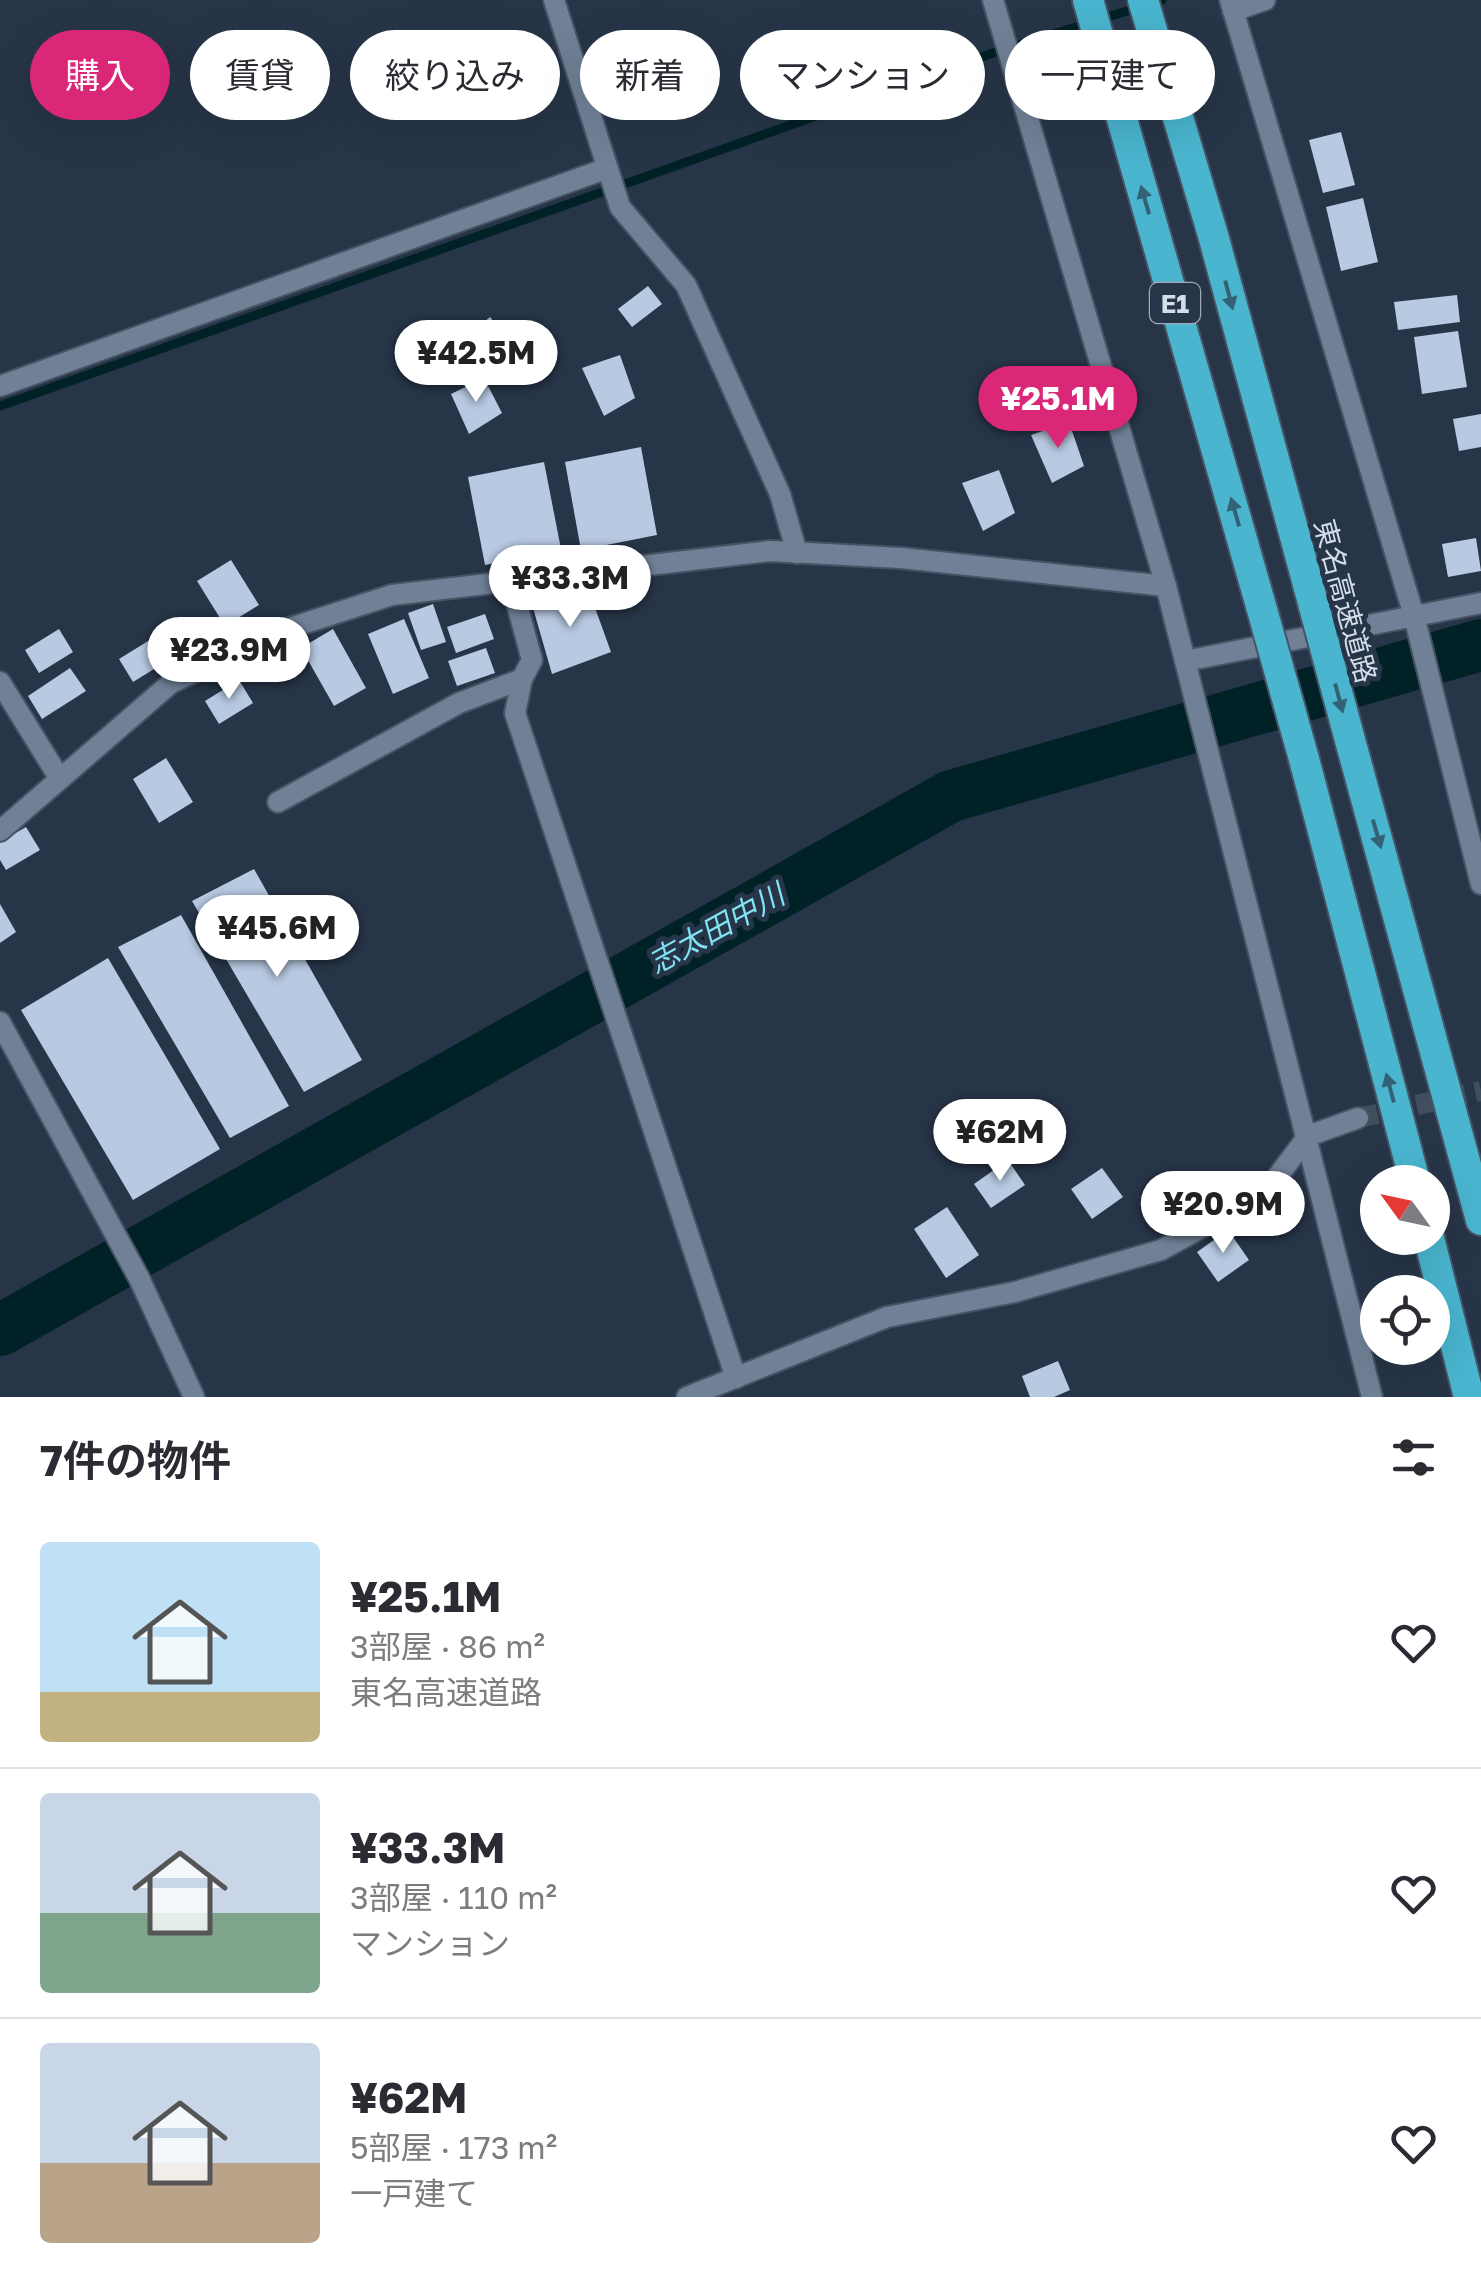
<!DOCTYPE html>
<html lang="ja">
<head>
<meta charset="utf-8">
<style>
	body { margin:0; font-family:"Golos Text","Noto Sans JP",sans-serif; background:#f7f7f7; color:#2b2b33; height:100vh; display:flex; flex-direction:column; font-size:38px; white-space:nowrap }
	* { box-sizing:border-box; margin:0 }
	p { font-size:32px; color:#7c7c81 }
	.icon { flex:none; width:55px; height:55px; fill:none; stroke:currentColor; stroke-width:2; stroke-linecap:round; stroke-linejoin:round }
	.map { position:relative; height:1397px; overflow:hidden }
	.drawer { display:flex; flex-direction:column; background:#fff; flex:1 }
	.drawer>* { flex:none }
	.hud { position:absolute; left:30px; top:30px; width:1422px; height:90px; display:flex; gap:20px }
	.needle { width:65px; rotate:303deg }
	.tools { position:absolute; left:1360px; top:1165px; display:grid; gap:20px }
	.tools a { display:grid; place-items:center; width:90px; height:90px; border-radius:50%; background:#fff; box-shadow:0 10px 40px #0002; font-size:50px }
	.price { position:absolute; translate:-50% -85px; padding:0 22px; border-radius:35px; background:#fff; color:#222; font-size:32px; line-height:65px; filter:drop-shadow(0 2px 5px #0008) }
	.price::after { content:''; position:absolute; left:50%; top:60px; width:30px; height:22px; margin-left:-15px; background:inherit; clip-path:polygon(0 0,100% 0,50% 100%) }
	.price.current { background:#db2777; color:#fff }
	ul { padding:0; list-style:none }
	li { display:flex; align-items:center; gap:30px; height:250px; padding:0 40px }
	li+li { border-top:2px solid #e1e1e2 }
	li span { display:grid; place-items:center; flex:none; width:280px; height:200px; border-radius:10px; color:#555 }
	li>.icon { margin-inline-start:auto }
	span .icon { width:120px; height:120px; fill:#fffc; stroke-width:1 }
	li b { font-size:42px }
	h2 { display:flex; justify-content:space-between; align-items:center; height:120px; padding:0 40px; font-size:42px }
	.chip { padding:0 35px; border-radius:45px; background:#fff; box-shadow:0 10px 40px #0002; font-size:35px; line-height:90px }
	.chip.current { background:#db2777; color:#fff }
	.map>svg:first-child { display:block }
	.lines { fill:none; stroke-linecap:round; stroke-linejoin:round }
	.stream { stroke:#002126; stroke-width:9 }
	.river { stroke:#002126; stroke-width:52 }
	.building { fill:#b8c9e2 }
	.minor-tunnel { stroke:#414e60; stroke-width:20; stroke-dasharray:20 10; stroke-linecap:butt }
	.minor-casing { stroke:#465363; stroke-width:24 }
	.motorway-casing { stroke:#465363; stroke-width:34 }
	.minor { stroke:#708197; stroke-width:20 }
	.motorway { stroke:#4ab5cf; stroke-width:30 }
	.motorway-bridge-casing { stroke:#465363; stroke-width:34; stroke-linecap:butt }
	.motorway-bridge { stroke:#4ab5cf; stroke-width:30 }
	.oneway { fill:#336277 }
	.labels { text-anchor:middle; dominant-baseline:central; stroke-width:10; stroke-linejoin:round; paint-order:stroke }
	.shield { fill:#273548; stroke:#a0abb9; stroke-width:2.5 }
	.shield-label { font-size:25px; font-weight:bold; fill:#d4ddea }
	.street-label { font-size:28px; fill:#d4ddea; stroke:#273548 }
	.water-label { font-size:30px; font-style:italic; fill:#81e2f3; stroke:#273548 }
</style>
</head>
<body>
<div class="map">
<svg width="1481" height="1397" viewBox="0 0 1481 1397">
	<rect width="100%" height="100%" fill="#273548"/>
	<g class="lines">
		<polyline class="stream" points="0,406 993,53 1162,0"/>
		<polyline class="river" points="0,1330 951,796 1481,645"/>
	</g>
	<g class="building">
		<polygon points="1341,132 1355,185 1323,193 1309,140"/>
		<polygon points="1363,198 1378,262 1341,271 1326,207"/>
		<polygon points="648,286 662,304 632,327 618,309"/>
		<polygon points="1457,295 1460,322 1398,330 1394,302"/>
		<polygon points="490,317 510,342 461,376 445,355"/>
		<polygon points="1458,331 1467,387 1422,394 1414,337"/>
		<polygon points="620,355 635,398 604,416 582,368"/>
		<polygon points="484,378 502,413 469,434 451,394"/>
		<polygon points="1481,414 1481,447 1459,451 1453,419"/>
		<polygon points="1069,422 1084,466 1052,483 1031,435"/>
		<polygon points="641,447 657,535 581,550 565,462"/>
		<polygon points="544,462 561,549 485,565 468,477"/>
		<polygon points="999,470 1015,513 983,531 962,483"/>
		<polygon points="1476,538 1481,571 1448,577 1442,544"/>
		<polygon points="231,560 259,605 225,626 197,581"/>
		<polygon points="589,591 611,652 552,674 531,601"/>
		<polygon points="433,604 446,642 421,650 408,613"/>
		<polygon points="485,614 494,639 456,653 447,627"/>
		<polygon points="404,619 429,678 393,694 368,634"/>
		<polygon points="59,629 73,652 39,673 25,650"/>
		<polygon points="333,629 366,688 334,706 301,648"/>
		<polygon points="153,638 167,661 133,682 119,659"/>
		<polygon points="486,648 495,673 457,686 448,661"/>
		<polygon points="70,668 86,691 42,719 28,696"/>
		<polygon points="239,680 253,703 219,724 205,701"/>
		<polygon points="166,758 193,802 159,823 133,779"/>
		<polygon points="26,827 40,850 6,870 0,860 0,842"/>
		<polygon points="254,869 362,1060 304,1092 192,901"/>
		<polygon points="0,904 16,932 0,943"/>
		<polygon points="181,915 289,1106 230,1138 118,947"/>
		<polygon points="108,958 220,1149 133,1200 21,1010"/>
		<polygon points="1008,1160 1025,1185 991,1208 974,1184"/>
		<polygon points="1102,1168 1123,1197 1092,1219 1071,1189"/>
		<polygon points="947,1207 979,1255 946,1278 914,1229"/>
		<polygon points="1228,1230 1249,1260 1218,1282 1197,1252"/>
		<polygon points="1058,1361 1070,1390 1054,1397 1030,1397 1022,1376"/>
	</g>
	<g class="lines">
		<polyline class="minor-tunnel" points="1358,1118 1481,1091"/>
		<defs>
			<g id="minor">
				<polyline points="554,0 620,207 686,285 780,494 797,553"/>
				<polyline points="993,0 1166,586 1372,1397"/>
				<polyline points="1230,0 1414,616 1481,884"/>
				<polyline points="1233,11 1265,0"/>
				<polyline points="0,386 605,169"/>
				<polyline points="1185,661 1481,603"/>
				<polyline points="522,679 515,713 736,1378"/>
				<polyline points="0,682 60,779"/>
				<polyline points="278,802 459,703 522,679 532,660 510,579"/>
				<polyline points="0,831 171,683 290,628 392,595 770,551 901,558 1166,586"/>
				<polyline points="0,1022 139,1278 194,1397"/>
				<polyline points="687,1397 887,1317 1015,1292 1161,1250 1266,1192 1308,1136 1358,1118"/>
			</g>
			<g id="motorway">
				<polyline points="1088,0 1261,606"/>
				<polyline points="1143,0 1213,235 1309,588"/>
				<polyline points="1350,740 1481,1220"/>
				<polyline points="1304,759 1415,1182"/>
				<polyline points="1429,1238 1469,1397"/>
			</g>
		</defs>
		<use href="#minor" class="minor-casing"/>
		<use href="#motorway" class="motorway-casing"/>
		<use href="#minor" class="minor"/>
		<use href="#motorway" class="motorway"/>
		<defs>
			<g id="motorway-bridge">
				<polyline points="1309,588 1350,740"/>
				<polyline points="1261,606 1304,759"/>
			</g>
		</defs>
		<use href="#motorway-bridge" class="motorway-bridge-casing"/>
		<use href="#motorway-bridge" class="motorway-bridge"/>
	</g>
	<defs><path id="oneway-solid" d="M-6-.8H1V-3.2L6.5 0L1 3.2V.8H-6Z" transform="scale(2.5)"/></defs>
	<g class="oneway">
		<use href="#oneway-solid" transform="translate(1145 200) rotate(-106)"/>
		<use href="#oneway-solid" transform="translate(1229 295) rotate(75)"/>
		<use href="#oneway-solid" transform="translate(1235 512) rotate(-106)"/>
		<use href="#oneway-solid" transform="translate(1339 698) rotate(75)"/>
		<use href="#oneway-solid" transform="translate(1377 834) rotate(74)"/>
		<use href="#oneway-solid" transform="translate(1390 1088) rotate(-105)"/>
	</g>
	<g class="labels">
		<rect class="shield" x="1150" y="283" width="50" height="40" rx="8"/>
		<g class="shield-label">
			<text x="1175" y="303">E1</text>
		</g>
		<g class="street-label">
			<text transform="translate(1346 601) rotate(75)">東名高速道路</text>
		</g>
		<g class="water-label">
			<text transform="translate(716 928) rotate(-29)">志太田中川</text>
		</g>
	</g>
</svg>
<div class="tools">
<a><svg class="needle" viewBox="-14 -14 28 28"><path d="M0-13l5 13h-10z" fill="#e53935"/><path d="M0 13l5-13h-10z" fill="#7c7c81"/></svg></a>
<a><svg class="icon" aria-label="locate" viewBox="0 0 24 24"><circle cx="12" cy="12" r="6"/><path d="M12 2v4M12 18v4M2 12h4M18 12h4"/></svg></a>
</div>
<b class="price" style="left:476px;top:405px">¥42.5M</b>
<b class="price current" style="left:1058px;top:451px">¥25.1M</b>
<b class="price" style="left:570px;top:630px">¥33.3M</b>
<b class="price" style="left:229px;top:702px">¥23.9M</b>
<b class="price" style="left:277px;top:980px">¥45.6M</b>
<b class="price" style="left:1000px;top:1184px">¥62M</b>
<b class="price" style="left:1223px;top:1256px">¥20.9M</b>
<div class="hud">
<a class="chip current">購入</a>
<a class="chip">賃貸</a>
<a class="chip">絞り込み</a>
<a class="chip">新着</a>
<a class="chip">マンション</a>
<a class="chip">一戸建て</a>
</div>
</div>
<section class="drawer">
<h2>7件の物件<svg class="icon" aria-label="filters" viewBox="0 0 24 24"><path d="M4 7h16M4 17h16"/><circle cx="9" cy="7" r="2"/><circle cx="15" cy="17" r="2"/></svg></h2>
<ul>
<li><span style="background:linear-gradient(#bfe0f5 75%,#c2b280 0)"><svg class="icon" aria-label="home" viewBox="0 0 24 24"><path d="M3 11l9-7 9 7M6 9v11h12V9"/></svg></span><div><b>¥25.1M</b><p>3部屋 · 86 m²</p><p>東名高速道路</p></div><svg class="icon" aria-label="heart" viewBox="0 0 24 24"><path d="M12 20l-8-8c-3-5 5-10 8-4 3-6 11-1 8 4z"/></svg></li>
<li><span style="background:linear-gradient(#c9d6e8 60%,#7fa58c 0)"><svg class="icon" aria-label="home" viewBox="0 0 24 24"><path d="M3 11l9-7 9 7M6 9v11h12V9"/></svg></span><div><b>¥33.3M</b><p>3部屋 · 110 m²</p><p>マンション</p></div><svg class="icon" aria-label="heart" viewBox="0 0 24 24"><path d="M12 20l-8-8c-3-5 5-10 8-4 3-6 11-1 8 4z"/></svg></li>
<li><span style="background:linear-gradient(#c9d6e8 60%,#b9a48a 0)"><svg class="icon" aria-label="home" viewBox="0 0 24 24"><path d="M3 11l9-7 9 7M6 9v11h12V9"/></svg></span><div><b>¥62M</b><p>5部屋 · 173 m²</p><p>一戸建て</p></div><svg class="icon" aria-label="heart" viewBox="0 0 24 24"><path d="M12 20l-8-8c-3-5 5-10 8-4 3-6 11-1 8 4z"/></svg></li>
</ul>
</section>
</body>
</html>
